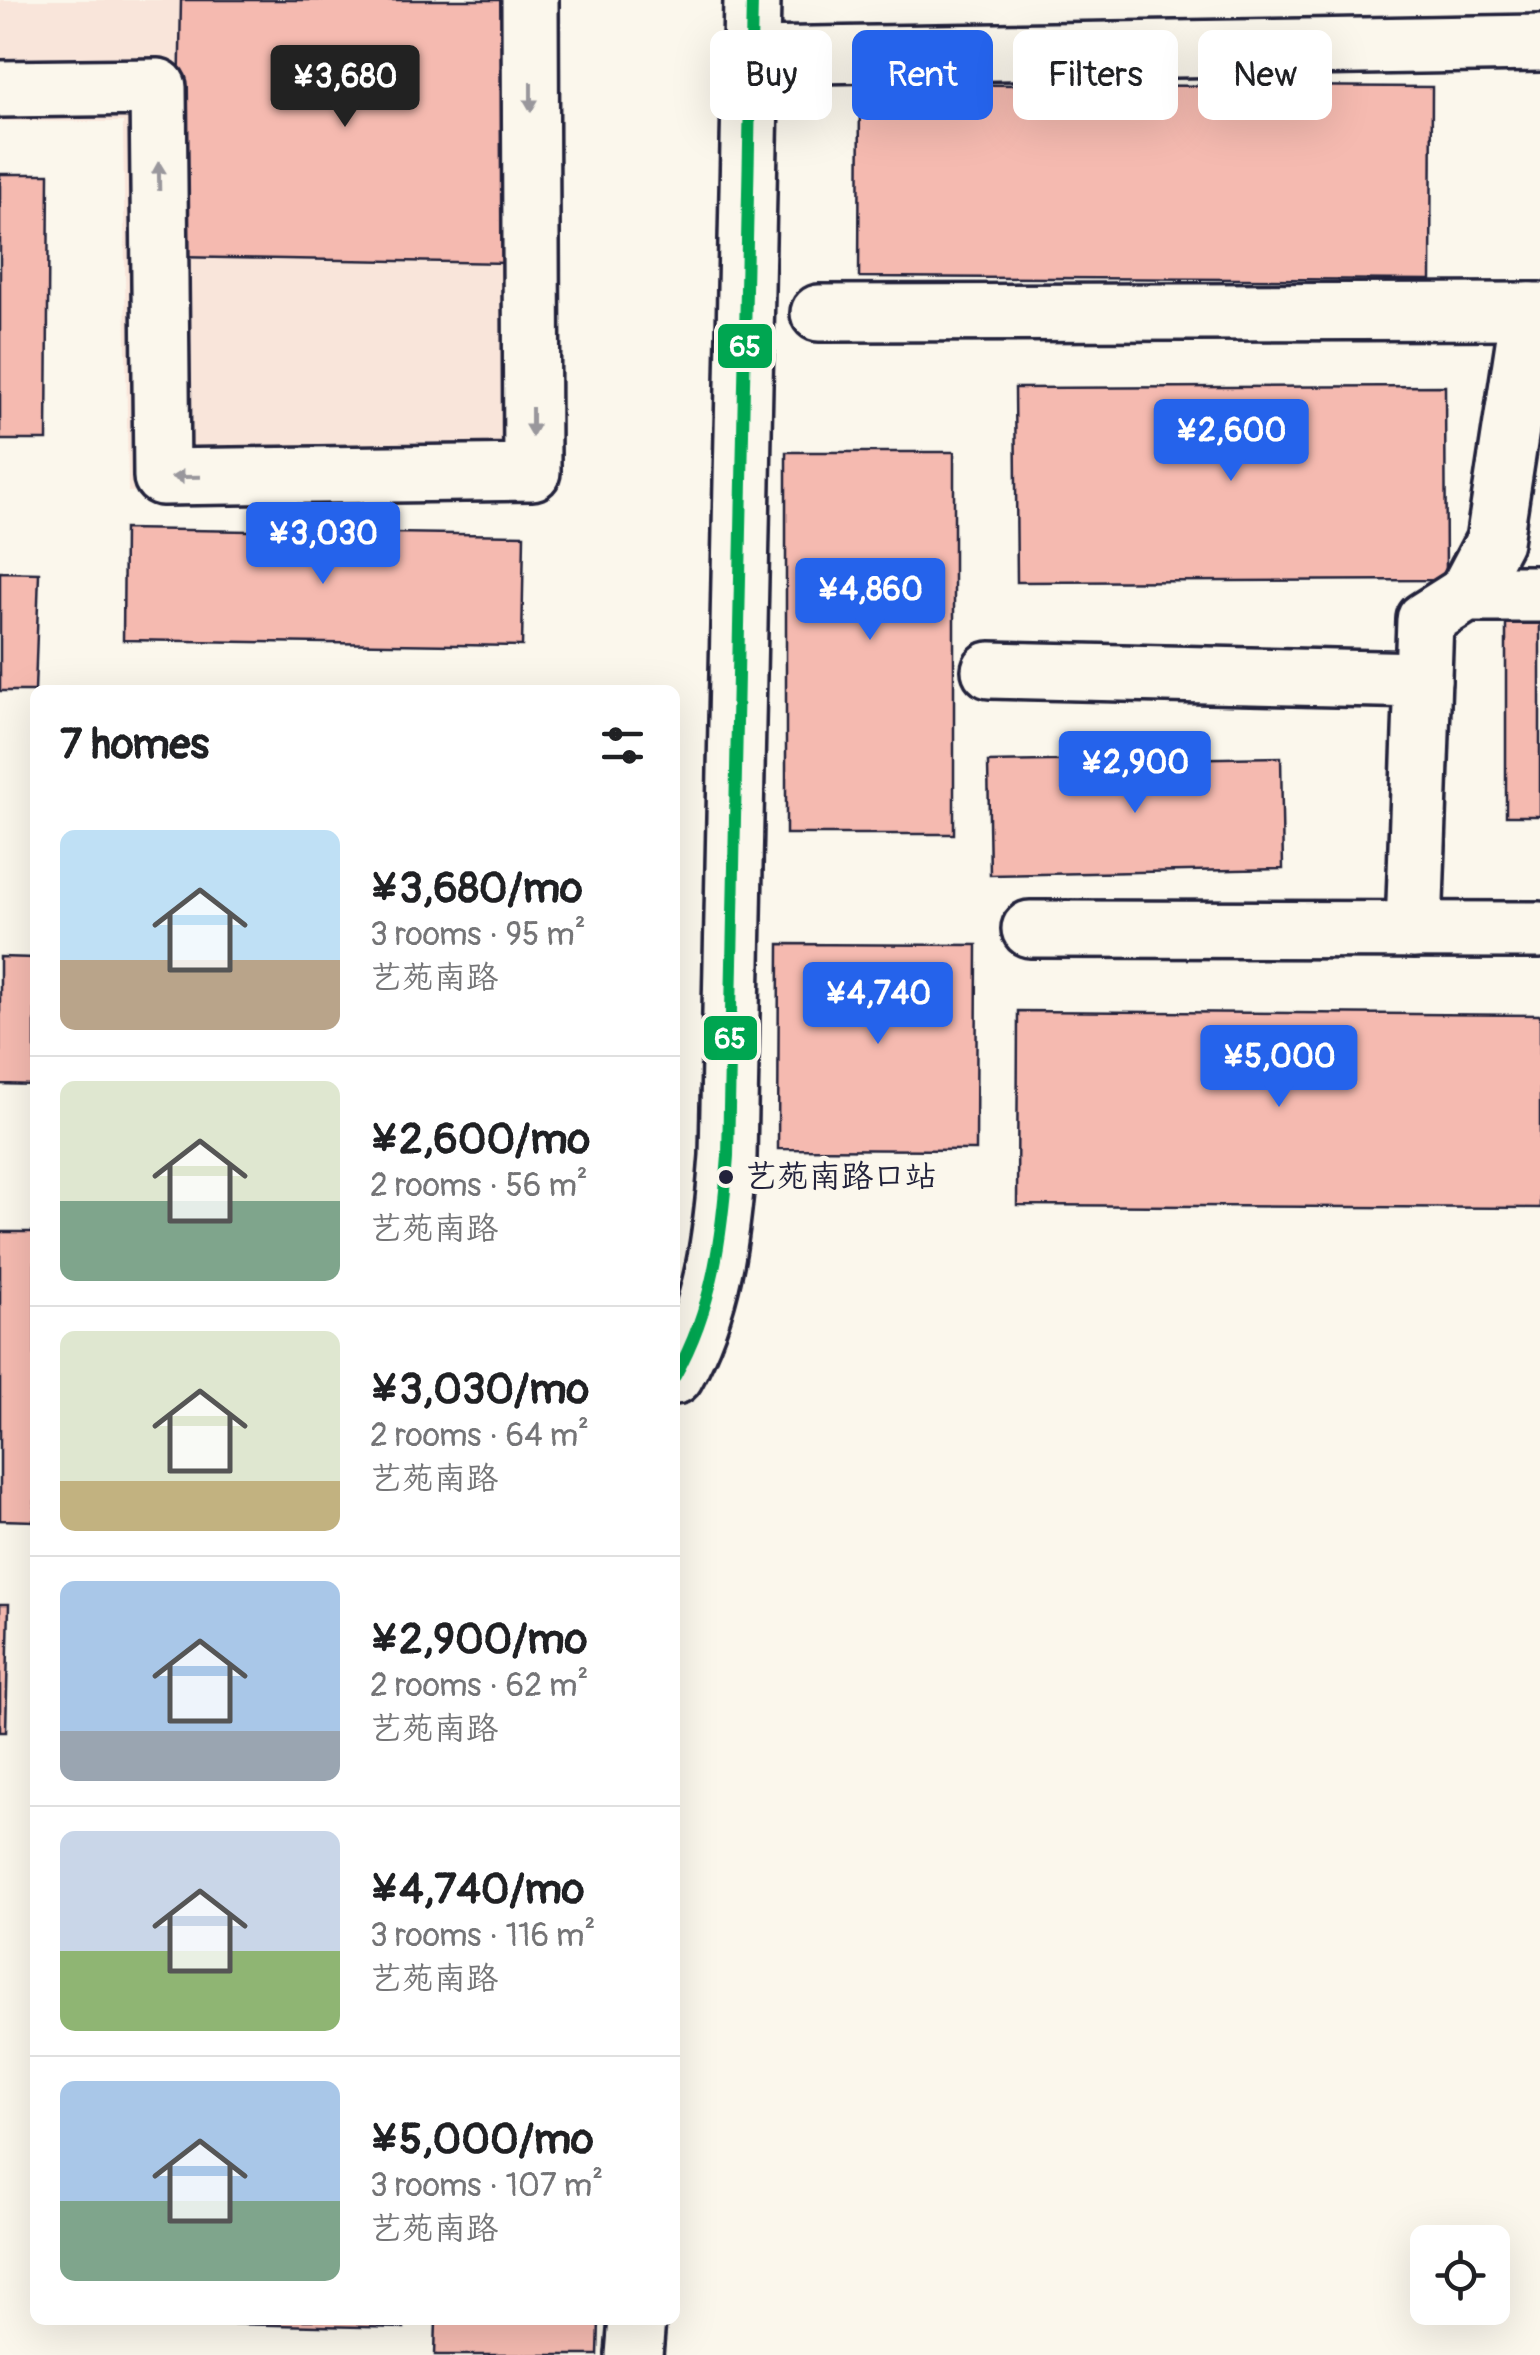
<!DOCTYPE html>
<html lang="en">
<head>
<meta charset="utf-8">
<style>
	body { margin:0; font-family:Pangolin,"LXGW WenKai TC",sans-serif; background:#f2f2f2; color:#202124; height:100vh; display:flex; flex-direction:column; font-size:38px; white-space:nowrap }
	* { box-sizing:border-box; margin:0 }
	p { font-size:32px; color:#757577 }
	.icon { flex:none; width:55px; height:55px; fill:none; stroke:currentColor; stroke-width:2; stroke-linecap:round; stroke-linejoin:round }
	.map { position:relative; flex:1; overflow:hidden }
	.side { position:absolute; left:30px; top:685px; width:650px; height:1640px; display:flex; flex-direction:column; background:#fff; border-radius:15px; box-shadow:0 10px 40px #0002 }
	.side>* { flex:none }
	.hud { position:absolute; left:710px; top:30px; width:680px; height:90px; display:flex; gap:20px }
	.fabs { position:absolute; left:1410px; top:2225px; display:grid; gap:20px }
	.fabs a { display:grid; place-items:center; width:100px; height:100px; border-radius:15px; background:#fff; box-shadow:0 10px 40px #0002; font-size:50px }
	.price { position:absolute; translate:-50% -85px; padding:0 22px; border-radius:10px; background:#2563eb; color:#fff; font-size:32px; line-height:65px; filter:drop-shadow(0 2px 5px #0008) }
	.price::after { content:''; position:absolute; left:50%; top:60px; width:30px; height:22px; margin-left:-15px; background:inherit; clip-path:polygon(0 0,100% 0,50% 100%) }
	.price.selected { background:#222; color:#fff }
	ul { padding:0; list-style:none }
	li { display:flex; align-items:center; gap:30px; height:250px; padding:0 30px }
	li+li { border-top:2px solid #e0e0e0 }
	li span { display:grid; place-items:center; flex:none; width:280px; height:200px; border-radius:15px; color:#555 }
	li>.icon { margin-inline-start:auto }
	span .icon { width:120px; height:120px; fill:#fffc; stroke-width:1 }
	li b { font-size:42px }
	h2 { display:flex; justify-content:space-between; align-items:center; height:120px; padding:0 30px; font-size:42px }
	.tag { padding:0 35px; border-radius:15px; background:#fff; box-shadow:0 10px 40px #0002; font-size:35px; line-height:90px }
	.tag.selected { background:#2563eb; color:#fff }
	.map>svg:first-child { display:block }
	.built { fill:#f9e5da }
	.building { fill:#f5bab0; stroke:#22223b; stroke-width:2.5 }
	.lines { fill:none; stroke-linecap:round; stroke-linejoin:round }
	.minor-casing { stroke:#22223b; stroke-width:62 }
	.minor { stroke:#fbf7ec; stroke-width:55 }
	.bus-1-casing { stroke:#fbf7ec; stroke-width:20 }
	.bus-1 { stroke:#00a651; stroke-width:12 }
	.oneway { fill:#99979c }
	.bus-dot { fill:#22223b; stroke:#fbf7ec; stroke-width:4 }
	.labels { text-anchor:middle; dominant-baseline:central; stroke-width:10; stroke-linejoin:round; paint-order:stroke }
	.bus-label { font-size:32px; fill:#22223b; stroke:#fbf7ec; text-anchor:start }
	.line-badge { stroke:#fbf7ec; stroke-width:4 }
	.badge-label { font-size:28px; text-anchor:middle; font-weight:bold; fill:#fff }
</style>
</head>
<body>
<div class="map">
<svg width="1540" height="2355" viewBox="0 0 1540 2355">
	<rect width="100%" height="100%" fill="#fbf7ec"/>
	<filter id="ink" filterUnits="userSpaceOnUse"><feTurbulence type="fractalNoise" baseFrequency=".01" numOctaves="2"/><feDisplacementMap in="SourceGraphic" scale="20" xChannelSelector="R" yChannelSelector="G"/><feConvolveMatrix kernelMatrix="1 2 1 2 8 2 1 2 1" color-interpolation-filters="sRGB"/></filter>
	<g filter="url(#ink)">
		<polygon class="built" points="0,0 541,0 539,496 128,492 123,122 0,121"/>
		<g class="building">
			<polygon points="181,0 514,0 508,263 176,257"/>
			<polygon points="860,84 1432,87 1431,280 859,277"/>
			<polygon points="0,174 49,174 47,440 0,440"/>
			<polygon points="1445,386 1446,580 1017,582 1015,388"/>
			<rect x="786" y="452" width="168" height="382"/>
			<polygon points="124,529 524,535 522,646 123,640"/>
			<polygon points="0,572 39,573 35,691 0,691"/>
			<rect x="1506" y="620" width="34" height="196"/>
			<polygon points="1281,757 1283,869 990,875 988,762"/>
			<polygon points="779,944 977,945 976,1150 778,1149"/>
			<polygon points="0,957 35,958 35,1085 0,1084"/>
			<polygon points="1018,1011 1540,1015 1540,1208 1017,1205"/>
			<polygon points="0,1232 35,1232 35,1521 0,1520"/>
			<polygon points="0,1604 9,1604 6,1732 0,1732"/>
			<polygon points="62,2320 404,2320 404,2328"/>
			<polygon points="436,2320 599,2320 598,2355 435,2355"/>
		</g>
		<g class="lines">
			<defs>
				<g id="minor">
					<polyline points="751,56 1540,43"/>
					<polyline points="0,89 158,87 162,477 532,472 530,0"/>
					<polyline points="819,313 1540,311"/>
					<polyline points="1466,594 1494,541 1529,311"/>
					<polyline points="990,670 1423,680"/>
					<polyline points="1030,929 1540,930"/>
					<polyline points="1414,930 1425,620 1466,594 1540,594"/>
					<path d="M675,1376C714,1307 722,1234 728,1156L752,0"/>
					<polyline points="634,2355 637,2320"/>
				</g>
			</defs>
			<use href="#minor" class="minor-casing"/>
			<use href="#minor" class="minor"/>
			<defs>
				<path id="bus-1" d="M675,1376C714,1307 722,1234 728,1156L752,0"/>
			</defs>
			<use href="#bus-1" class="bus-1-casing"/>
			<use href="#bus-1" class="bus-1"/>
		</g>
		<defs><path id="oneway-solid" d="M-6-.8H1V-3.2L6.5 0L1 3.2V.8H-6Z" transform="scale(2.5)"/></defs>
		<g class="oneway">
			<use href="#oneway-solid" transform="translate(531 97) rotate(90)"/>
			<use href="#oneway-solid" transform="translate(159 176) rotate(-91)"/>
			<use href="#oneway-solid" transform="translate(532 422) rotate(90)"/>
			<use href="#oneway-solid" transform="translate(186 477) rotate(179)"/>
		</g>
	</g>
	<circle class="bus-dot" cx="726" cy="1177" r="9"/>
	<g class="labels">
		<g class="bus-label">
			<text x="745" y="1177">艺苑南路口站</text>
		</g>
	</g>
	<g class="line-badge">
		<rect x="716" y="322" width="58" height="48" rx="10" fill="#00a651"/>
		<rect x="702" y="1014" width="57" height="48" rx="10" fill="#00a651"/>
	</g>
	<g class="badge-label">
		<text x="745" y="356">65</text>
		<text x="730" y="1048">65</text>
	</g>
</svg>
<div class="fabs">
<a><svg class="icon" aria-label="locate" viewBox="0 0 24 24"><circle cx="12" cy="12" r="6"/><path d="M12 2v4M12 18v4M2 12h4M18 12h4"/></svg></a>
</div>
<b class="price selected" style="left:345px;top:130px">¥3,680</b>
<b class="price" style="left:1231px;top:484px">¥2,600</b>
<b class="price" style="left:323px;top:587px">¥3,030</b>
<b class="price" style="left:870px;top:643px">¥4,860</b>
<b class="price" style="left:1135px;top:816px">¥2,900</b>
<b class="price" style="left:878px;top:1047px">¥4,740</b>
<b class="price" style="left:1279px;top:1110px">¥5,000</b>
<div class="hud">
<a class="tag">Buy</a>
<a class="tag selected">Rent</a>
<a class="tag">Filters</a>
<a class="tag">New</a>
</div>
<section class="side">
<h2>7 homes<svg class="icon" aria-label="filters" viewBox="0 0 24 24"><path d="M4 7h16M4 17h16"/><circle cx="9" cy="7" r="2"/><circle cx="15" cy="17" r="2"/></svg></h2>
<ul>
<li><span style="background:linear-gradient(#bfe0f5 65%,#b9a48a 0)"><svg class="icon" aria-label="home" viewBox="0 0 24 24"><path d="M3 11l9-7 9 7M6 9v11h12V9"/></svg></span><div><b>¥3,680/mo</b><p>3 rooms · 95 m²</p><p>艺苑南路</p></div></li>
<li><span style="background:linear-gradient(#dfe7d0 60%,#7fa58c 0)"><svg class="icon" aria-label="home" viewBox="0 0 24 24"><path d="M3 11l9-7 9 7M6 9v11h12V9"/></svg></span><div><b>¥2,600/mo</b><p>2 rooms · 56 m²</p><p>艺苑南路</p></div></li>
<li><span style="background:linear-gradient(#dfe7d0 75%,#c2b280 0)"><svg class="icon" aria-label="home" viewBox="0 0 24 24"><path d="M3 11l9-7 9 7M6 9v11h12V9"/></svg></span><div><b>¥3,030/mo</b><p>2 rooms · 64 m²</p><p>艺苑南路</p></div></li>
<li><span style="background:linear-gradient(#a9c7e8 75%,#9aa5b1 0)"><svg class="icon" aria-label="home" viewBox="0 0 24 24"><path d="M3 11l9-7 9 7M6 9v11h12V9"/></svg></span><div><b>¥2,900/mo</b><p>2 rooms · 62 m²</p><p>艺苑南路</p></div></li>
<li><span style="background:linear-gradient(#c9d6e8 60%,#8fb573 0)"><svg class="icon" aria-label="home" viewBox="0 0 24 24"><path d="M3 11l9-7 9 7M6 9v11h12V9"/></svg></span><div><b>¥4,740/mo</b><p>3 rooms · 116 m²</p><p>艺苑南路</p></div></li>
<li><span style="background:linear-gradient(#a9c7e8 60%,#7fa58c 0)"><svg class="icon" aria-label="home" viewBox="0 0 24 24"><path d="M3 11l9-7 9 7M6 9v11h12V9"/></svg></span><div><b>¥5,000/mo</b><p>3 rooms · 107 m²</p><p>艺苑南路</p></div></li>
</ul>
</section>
</div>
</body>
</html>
